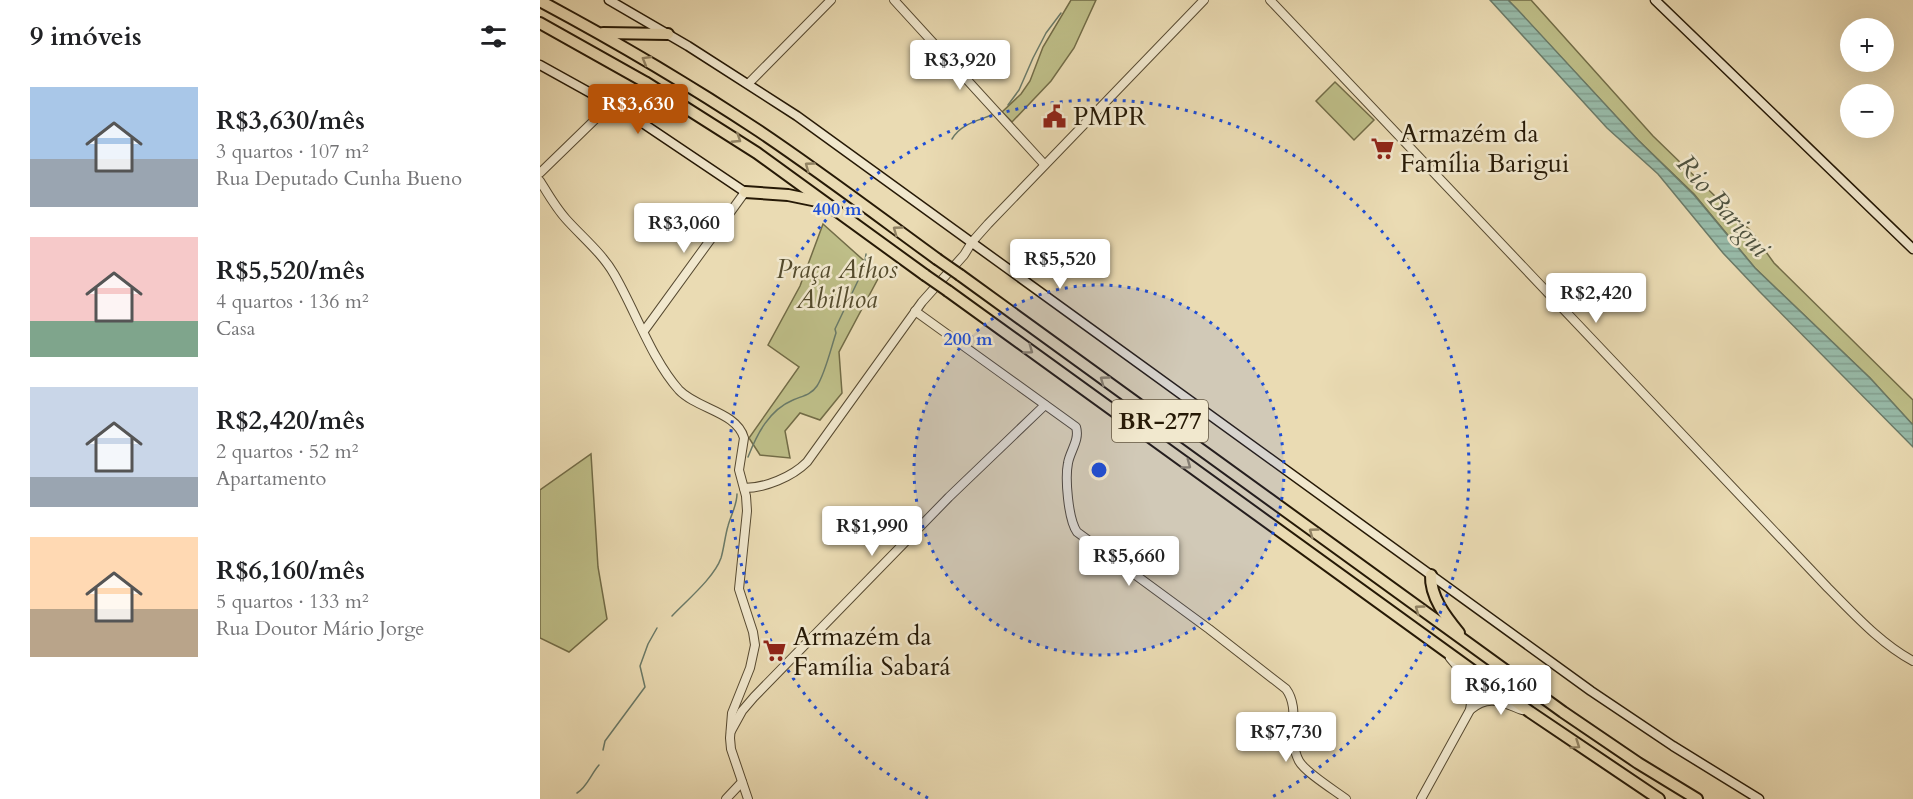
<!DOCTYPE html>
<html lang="pt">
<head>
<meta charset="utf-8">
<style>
	body { margin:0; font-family:Cardo,serif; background:#f2f2f2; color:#202124; height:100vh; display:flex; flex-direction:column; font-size:22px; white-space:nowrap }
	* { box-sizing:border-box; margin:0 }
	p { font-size:20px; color:#757577 }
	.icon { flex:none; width:33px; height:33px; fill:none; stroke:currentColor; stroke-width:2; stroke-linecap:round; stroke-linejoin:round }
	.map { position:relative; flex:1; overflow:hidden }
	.details { display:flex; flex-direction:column; background:#fff; width:540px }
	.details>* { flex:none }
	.tools { position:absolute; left:1300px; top:18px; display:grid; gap:12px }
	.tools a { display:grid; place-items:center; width:54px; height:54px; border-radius:50%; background:#fff; box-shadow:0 6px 24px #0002; font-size:30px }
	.price { position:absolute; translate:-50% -51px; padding:0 14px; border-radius:6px; background:#fff; color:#222; font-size:20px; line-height:39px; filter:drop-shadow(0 2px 3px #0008) }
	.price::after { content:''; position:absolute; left:50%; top:36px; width:18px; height:14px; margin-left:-9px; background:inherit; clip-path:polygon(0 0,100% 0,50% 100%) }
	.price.on { background:#b45309; color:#fff }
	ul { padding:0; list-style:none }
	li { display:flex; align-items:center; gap:18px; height:150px; padding:0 30px }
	li span { display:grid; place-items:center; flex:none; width:168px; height:120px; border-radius:0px; color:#555 }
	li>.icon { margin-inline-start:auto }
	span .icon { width:72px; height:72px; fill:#fffc; stroke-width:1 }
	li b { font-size:26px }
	h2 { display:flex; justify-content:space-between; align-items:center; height:72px; padding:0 30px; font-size:26px }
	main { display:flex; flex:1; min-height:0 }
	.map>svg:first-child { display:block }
	.green { fill:#bebe88; stroke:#726c47; stroke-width:1.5 }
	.water { fill:url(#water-rules); stroke:#6a7a68; stroke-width:1.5 }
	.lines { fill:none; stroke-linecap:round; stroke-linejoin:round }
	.stream { stroke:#6a7a68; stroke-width:1.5 }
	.tertiary-casing { stroke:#574a31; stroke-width:10 }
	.secondary-casing { stroke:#261906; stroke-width:11 }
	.motorway-casing { stroke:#261906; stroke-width:14 }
	.tertiary { stroke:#f1e8ce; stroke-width:8 }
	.secondary { stroke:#f1e8ce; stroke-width:8 }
	.motorway { stroke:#eadbb3; stroke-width:10 }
	.motorway-bridge-casing { stroke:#261906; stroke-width:14; stroke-linecap:butt }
	.motorway-bridge { stroke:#eadbb3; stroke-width:10 }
	.oneway { stroke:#928465 }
	.ring { fill:none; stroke:#1d4ed8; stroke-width:3; stroke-dasharray:3 6 }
	.labels { text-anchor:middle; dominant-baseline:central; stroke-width:5; stroke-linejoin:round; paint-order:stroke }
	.shield { fill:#f1e8ce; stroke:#635742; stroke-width:1.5 }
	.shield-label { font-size:24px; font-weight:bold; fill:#261906 }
	.poi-label { font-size:26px; fill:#261906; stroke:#f1e8ce; text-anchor:start }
	.park-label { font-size:26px; font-style:italic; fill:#544b2d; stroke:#f1e8ce }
	.water-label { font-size:27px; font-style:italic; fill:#4e523f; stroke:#f1e8ce }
	.centre { fill:#1d4ed8; stroke:#f1e8ce; stroke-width:3 }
	.ring-label { font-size:18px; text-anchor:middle; font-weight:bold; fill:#1d4ed8; stroke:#f1e8ce; stroke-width:5; stroke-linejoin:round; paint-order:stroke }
</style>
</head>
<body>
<main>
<section class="details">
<h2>9 imóveis<svg class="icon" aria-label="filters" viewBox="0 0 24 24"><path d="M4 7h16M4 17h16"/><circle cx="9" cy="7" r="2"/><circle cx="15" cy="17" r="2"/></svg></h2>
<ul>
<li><span style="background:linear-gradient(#a9c7e8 60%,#9aa5b1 0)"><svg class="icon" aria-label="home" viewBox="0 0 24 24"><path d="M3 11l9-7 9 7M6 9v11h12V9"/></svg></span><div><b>R$3,630/mês</b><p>3 quartos · 107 m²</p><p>Rua Deputado Cunha Bueno</p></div></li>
<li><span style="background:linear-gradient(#f6c9c9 70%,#7fa58c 0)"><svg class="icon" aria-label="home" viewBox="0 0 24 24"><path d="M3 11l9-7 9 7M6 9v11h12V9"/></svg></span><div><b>R$5,520/mês</b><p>4 quartos · 136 m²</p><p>Casa</p></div></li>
<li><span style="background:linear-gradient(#c9d6e8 75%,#9aa5b1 0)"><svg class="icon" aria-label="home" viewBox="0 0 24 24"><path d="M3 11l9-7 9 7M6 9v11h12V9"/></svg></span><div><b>R$2,420/mês</b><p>2 quartos · 52 m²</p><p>Apartamento</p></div></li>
<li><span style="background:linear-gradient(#ffd9b3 60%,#b9a48a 0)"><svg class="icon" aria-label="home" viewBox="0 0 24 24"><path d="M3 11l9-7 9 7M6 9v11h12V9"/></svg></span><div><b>R$6,160/mês</b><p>5 quartos · 133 m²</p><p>Rua Doutor Mário Jorge</p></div></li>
</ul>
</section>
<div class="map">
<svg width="1373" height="799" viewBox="0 0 1373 799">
	<defs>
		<pattern id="water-rules" width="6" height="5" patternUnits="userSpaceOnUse" patternTransform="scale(1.5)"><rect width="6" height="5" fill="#98bba9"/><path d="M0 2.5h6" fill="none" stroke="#83a090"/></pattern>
	</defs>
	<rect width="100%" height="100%" fill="#eadbb3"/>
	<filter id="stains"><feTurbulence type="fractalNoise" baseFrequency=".00333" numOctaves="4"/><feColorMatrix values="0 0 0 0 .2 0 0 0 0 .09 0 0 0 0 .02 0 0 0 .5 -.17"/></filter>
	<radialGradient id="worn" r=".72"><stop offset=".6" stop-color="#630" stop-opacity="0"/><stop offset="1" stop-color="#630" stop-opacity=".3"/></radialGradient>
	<g class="green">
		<polygon points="531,0 556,0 534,48 511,81 472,122 462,112 481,94 490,81 503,47"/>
		<polygon points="968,0 991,0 1113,136 1211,231 1234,263 1373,400 1373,425 1330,378 1215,268 1154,194 1098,140"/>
		<polygon points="795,82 834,120 814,140 776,101"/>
		<polygon points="283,224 340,275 299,352 302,393 280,420 260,413 245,431 250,458 220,455 209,438 259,367 228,345 260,286"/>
		<polygon points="51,454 58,567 67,619 29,652 0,638 0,490"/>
	</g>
	<polygon class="water" points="950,0 968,0 978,10 1098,140 1154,195 1215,268 1330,378 1373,425 1373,447 1219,291 1183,253 1118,174 1067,128"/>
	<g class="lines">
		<g class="stream">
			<polyline points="468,105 479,90 493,58 506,33 521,13"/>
			<path d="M412,139C421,124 437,121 452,115"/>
			<path d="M208,457C217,434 229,410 253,400C262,396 271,395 277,386C285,374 291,348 296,333L295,329L324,268L326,254"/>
			<path d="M132,616C146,601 174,578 181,558C184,548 185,536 188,526C191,515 197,505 197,494"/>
			<polyline points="63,750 65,741 105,687 100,666 108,644 117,628"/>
			<path d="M37,793C47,787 51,774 59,765"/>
		</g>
		<defs>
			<g id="tertiary">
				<polyline points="354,0 504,164"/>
				<path d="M730,0L1288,588C1314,614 1341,644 1373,661"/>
				<polyline points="208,84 291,0"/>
				<polyline points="0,173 71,104"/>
				<path d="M0,181C8,194 16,208 26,219C42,237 62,253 74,274C95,310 112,360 139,390C157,409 197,412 204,438L199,470L206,496L207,511L199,589L213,632L215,645L210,668L192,713L190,738L191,749L208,799"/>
				<path d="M375,311L536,427C540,440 530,451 528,463C525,478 528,519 537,532L669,629L746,689C761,709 747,739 759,761C765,772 794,790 806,799"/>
				<polyline points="104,331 205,192"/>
				<path d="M204,488C225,488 252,477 267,462L382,302L424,255L432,242L448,224L664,0"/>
				<path d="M930,710C949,694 961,702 982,710"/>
				<polyline points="191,731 202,711 214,697 409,497 505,405"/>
				<polyline points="186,799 202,782"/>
				<path d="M881,799L930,710C935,684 926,677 910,658"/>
			</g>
			<g id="secondary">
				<polyline points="69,0 148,46 257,116 1051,691 1133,746 1219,799"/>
				<polyline points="1115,0 1373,249"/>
				<polyline points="0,65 92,116 205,192"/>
			</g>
			<g id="motorway">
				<path d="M0,1C75,41 148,84 219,131C280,172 338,216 397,259"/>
				<polyline points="0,23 105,82 217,153 385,275"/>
				<polyline points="63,33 128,34"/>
				<polyline points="205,192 248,195 282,202"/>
				<polyline points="420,275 1023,712 1098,763 1157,799"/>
				<polyline points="408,291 990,712 1119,799"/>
				<path d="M891,575C890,597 906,617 919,633"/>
			</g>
		</defs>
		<use href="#tertiary" class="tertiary-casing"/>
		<use href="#secondary" class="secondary-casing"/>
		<use href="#motorway" class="motorway-casing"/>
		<use href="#tertiary" class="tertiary"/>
		<use href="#secondary" class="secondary"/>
		<use href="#motorway" class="motorway"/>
		<defs>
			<g id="motorway-bridge">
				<polyline points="397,259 420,275"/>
				<polyline points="385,275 408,291"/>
			</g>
		</defs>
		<use href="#motorway-bridge" class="motorway-bridge-casing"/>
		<use href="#motorway-bridge" class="motorway-bridge"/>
	</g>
	<defs><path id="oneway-chevron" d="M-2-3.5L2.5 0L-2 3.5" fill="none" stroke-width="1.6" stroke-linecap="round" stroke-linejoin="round" transform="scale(1.5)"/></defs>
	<g class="oneway">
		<use href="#oneway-chevron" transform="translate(106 60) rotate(-150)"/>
		<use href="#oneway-chevron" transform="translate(197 139) rotate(33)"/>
		<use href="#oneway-chevron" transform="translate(269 166) rotate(-144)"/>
		<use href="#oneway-chevron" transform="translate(357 230) rotate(-144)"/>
		<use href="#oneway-chevron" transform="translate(489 350) rotate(36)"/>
		<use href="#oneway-chevron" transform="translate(564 380) rotate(-144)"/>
		<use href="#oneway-chevron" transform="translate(647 465) rotate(36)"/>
		<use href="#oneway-chevron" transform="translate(773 532) rotate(-144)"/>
		<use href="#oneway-chevron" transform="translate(879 609) rotate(-144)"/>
		<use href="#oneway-chevron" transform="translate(1036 745) rotate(34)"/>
	</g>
	<circle cx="559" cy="470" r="185" fill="#1d4ed8" fill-opacity=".12"/>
	<g class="ring">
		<circle cx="559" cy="470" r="185"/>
		<path d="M388 798A370 370 0 1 1 730 798"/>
	</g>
	<defs>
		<symbol id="civic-bare" viewBox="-9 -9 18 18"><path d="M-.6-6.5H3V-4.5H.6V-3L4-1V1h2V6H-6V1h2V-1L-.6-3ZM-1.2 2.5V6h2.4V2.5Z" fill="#8f2418" stroke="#f1e8ce" stroke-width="2.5" paint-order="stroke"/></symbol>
		<symbol id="supermarket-bare" viewBox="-9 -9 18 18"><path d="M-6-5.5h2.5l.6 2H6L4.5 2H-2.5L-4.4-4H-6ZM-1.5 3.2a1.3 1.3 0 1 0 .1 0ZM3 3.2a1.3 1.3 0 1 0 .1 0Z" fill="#8f2418" stroke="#f1e8ce" stroke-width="2.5" paint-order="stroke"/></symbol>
	</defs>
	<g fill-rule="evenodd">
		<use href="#civic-bare" x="498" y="100" width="33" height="33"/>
		<use href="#supermarket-bare" x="826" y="132" width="33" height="33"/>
		<use href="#supermarket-bare" x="218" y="634" width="33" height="33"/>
	</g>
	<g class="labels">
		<rect class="shield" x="572" y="400" width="96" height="42" rx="4.5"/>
		<g class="shield-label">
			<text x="620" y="421">BR-277</text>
		</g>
		<g class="poi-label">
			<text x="533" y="116">PMPR</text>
			<text x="860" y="133">Armazém da<tspan x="860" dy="30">Família Barigui</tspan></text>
			<text x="253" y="636">Armazém da<tspan x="253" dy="30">Família Sabará</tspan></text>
		</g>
		<g class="park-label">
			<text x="297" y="269">Praça Athos<tspan x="297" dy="30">Abilhoa</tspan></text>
		</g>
		<g class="water-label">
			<text transform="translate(1183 206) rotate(49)">Rio Barigui</text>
		</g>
	</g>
	<circle cx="559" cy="470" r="9" class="centre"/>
	<g class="ring-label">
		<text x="297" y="215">400 m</text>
		<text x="428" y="345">200 m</text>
	</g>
	<rect width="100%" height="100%" filter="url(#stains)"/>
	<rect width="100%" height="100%" fill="url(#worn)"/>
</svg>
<div class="tools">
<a>+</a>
<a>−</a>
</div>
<b class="price" style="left:420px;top:91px">R$3,920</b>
<b class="price on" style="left:98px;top:135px">R$3,630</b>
<b class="price" style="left:144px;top:254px">R$3,060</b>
<b class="price" style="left:520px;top:290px">R$5,520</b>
<b class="price" style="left:1056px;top:324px">R$2,420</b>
<b class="price" style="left:332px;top:557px">R$1,990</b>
<b class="price" style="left:589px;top:587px">R$5,660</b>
<b class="price" style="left:961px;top:716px">R$6,160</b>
<b class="price" style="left:746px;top:763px">R$7,730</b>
</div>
</main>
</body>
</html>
